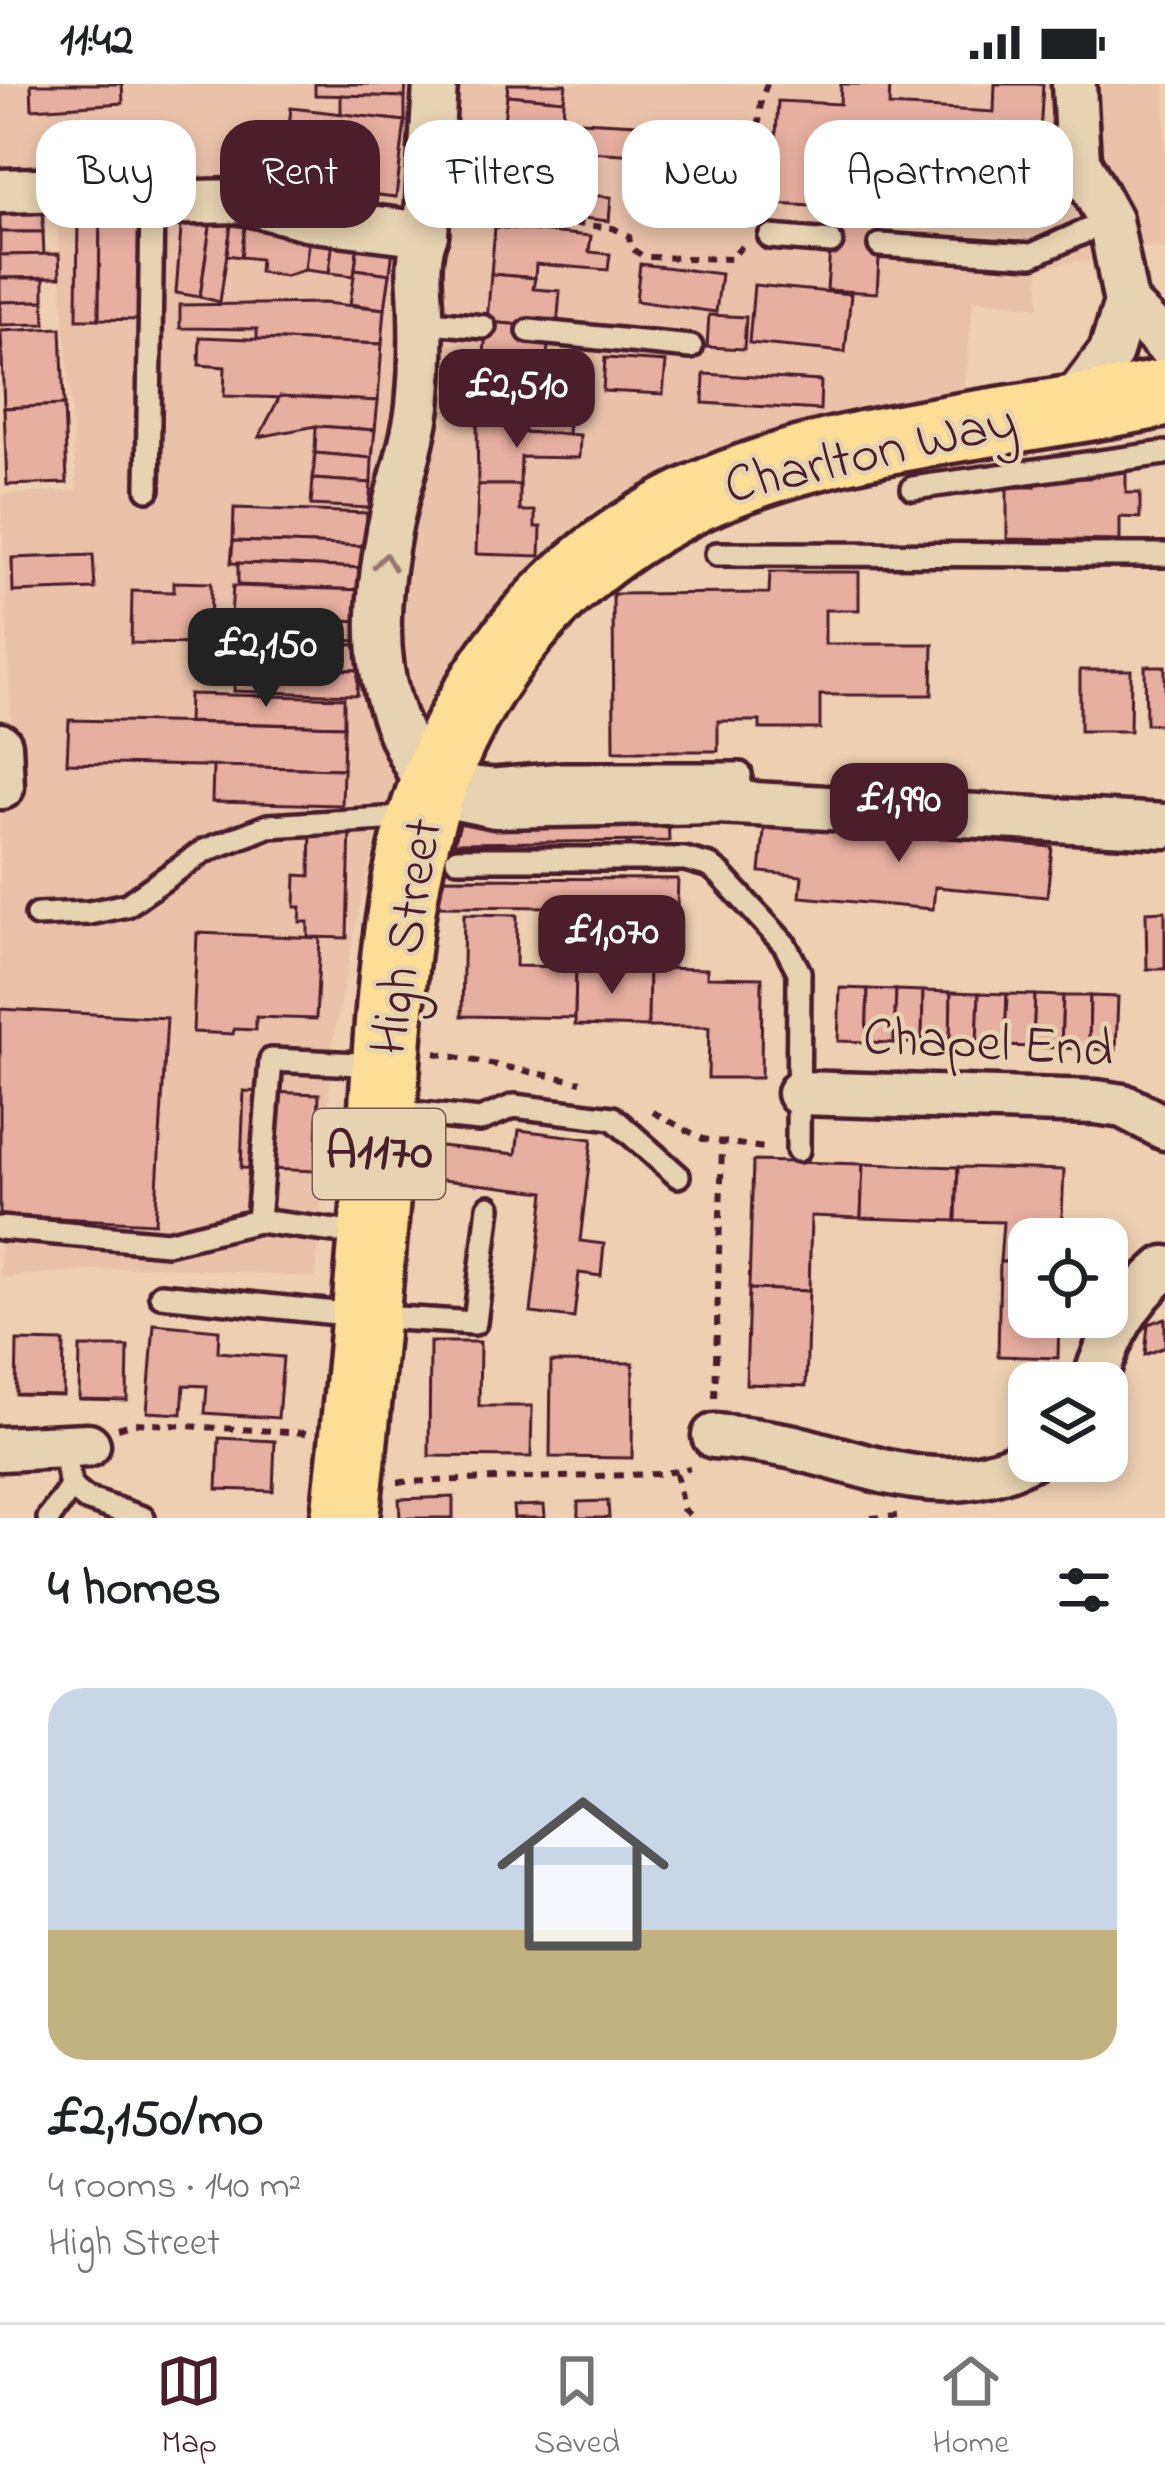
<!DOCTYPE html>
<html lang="en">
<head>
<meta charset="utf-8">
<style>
	body { margin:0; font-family:"Indie Flower",sans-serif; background:#f2f2f2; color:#202124; height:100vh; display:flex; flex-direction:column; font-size:45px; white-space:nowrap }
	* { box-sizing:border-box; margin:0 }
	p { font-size:39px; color:#757577 }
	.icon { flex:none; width:66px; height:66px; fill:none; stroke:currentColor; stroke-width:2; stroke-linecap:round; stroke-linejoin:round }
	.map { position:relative; height:1434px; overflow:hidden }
	.drawer { display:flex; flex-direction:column; background:#fff; flex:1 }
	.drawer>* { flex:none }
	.guide { position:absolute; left:36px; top:36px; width:1095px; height:108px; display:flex; gap:24px }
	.fabs { position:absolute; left:1008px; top:1134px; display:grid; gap:24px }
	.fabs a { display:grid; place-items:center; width:120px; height:120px; border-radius:24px; background:#fff; box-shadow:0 6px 18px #0003; font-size:60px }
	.price { position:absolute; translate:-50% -102px; padding:0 27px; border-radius:24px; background:#4a1f2b; color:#fff; font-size:39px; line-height:78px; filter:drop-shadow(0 3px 6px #0008) }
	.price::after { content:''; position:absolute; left:50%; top:72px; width:36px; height:27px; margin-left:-18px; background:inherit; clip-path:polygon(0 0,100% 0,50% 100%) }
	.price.active { background:#222; color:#fff }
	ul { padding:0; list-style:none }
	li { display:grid; align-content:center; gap:24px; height:636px; padding:0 48px }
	li span { display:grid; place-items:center; height:372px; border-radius:36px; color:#555 }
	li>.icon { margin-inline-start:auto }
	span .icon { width:216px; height:216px; fill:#fffc; stroke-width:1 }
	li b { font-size:51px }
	h2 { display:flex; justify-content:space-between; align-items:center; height:144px; padding:0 48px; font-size:51px }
	.chip { padding:0 42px; border-radius:36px; background:#fff; box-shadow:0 6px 18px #0003; font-size:42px; line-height:108px }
	.chip.active { background:#4a1f2b; color:#fff }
	.status { display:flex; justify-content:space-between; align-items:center; height:84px; padding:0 60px; background:#fff; direction:ltr }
	.status svg { height:33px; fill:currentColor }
	.menu { display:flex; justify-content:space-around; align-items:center; height:168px; border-top:3px solid #e0e0e0; background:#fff; font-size:33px; color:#757577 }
	.menu a { display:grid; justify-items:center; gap:6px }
	.menu .active { color:#4a1f2b }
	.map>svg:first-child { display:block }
	.built { fill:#e9c2a9 }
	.building { fill:#e6af9f; stroke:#4a1f2b; stroke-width:3 }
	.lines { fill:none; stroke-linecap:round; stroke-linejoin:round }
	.lane-casing { stroke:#4a1f2b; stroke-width:30 }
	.street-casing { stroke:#4a1f2b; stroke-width:51 }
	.primary-casing { stroke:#4a1f2b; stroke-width:75 }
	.path { stroke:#4a1f2b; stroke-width:6; stroke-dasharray:9 9; stroke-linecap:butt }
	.lane { stroke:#e7d2b1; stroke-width:21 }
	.street { stroke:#e7d2b1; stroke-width:42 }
	.primary { stroke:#fdde96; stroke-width:66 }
	.oneway { stroke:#98786e }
	.labels { text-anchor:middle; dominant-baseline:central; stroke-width:9; stroke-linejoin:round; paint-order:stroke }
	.shield { fill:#e7d2b1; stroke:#795553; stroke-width:3 }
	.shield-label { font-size:51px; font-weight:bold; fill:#4a1f2b }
	.street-label { font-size:54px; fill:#4a1f2b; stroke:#e7d2b1 }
</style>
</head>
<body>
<div class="status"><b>11:42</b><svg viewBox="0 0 49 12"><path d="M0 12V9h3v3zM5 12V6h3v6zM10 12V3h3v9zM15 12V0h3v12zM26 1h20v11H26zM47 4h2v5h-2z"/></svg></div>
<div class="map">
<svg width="1165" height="1434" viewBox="0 0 1165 1434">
	<rect width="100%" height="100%" fill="#eecfb1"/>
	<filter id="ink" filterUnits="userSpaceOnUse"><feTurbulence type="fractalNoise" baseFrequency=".00833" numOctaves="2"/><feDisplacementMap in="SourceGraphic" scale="24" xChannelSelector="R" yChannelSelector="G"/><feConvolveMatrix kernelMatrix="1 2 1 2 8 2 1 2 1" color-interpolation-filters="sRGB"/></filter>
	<g filter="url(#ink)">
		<polygon class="built" points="0,0 1165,0 1165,165 1140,163 1137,182 1077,177 1039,184 1039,223 973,215 965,307 857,335 776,348 701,375 596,424 522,490 463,567 383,725 360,820 333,956 316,1194 152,1182 0,1193 0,658 12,653 1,411 77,406 53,88 0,88"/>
		<g class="building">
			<polygon points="31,0 122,0 123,19 32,25"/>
			<polygon points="315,0 406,0 405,13 315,11"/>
			<polygon points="508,0 566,0 564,16 507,11"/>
			<polygon points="841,0 890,0 889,22 994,28 995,0 1043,0 1035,134 882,125 877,209 827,206 833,123 772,120 778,17 840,20"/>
			<polygon points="341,11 405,13 405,37 341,30"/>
			<polygon points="507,11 564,16 563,36 711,44 709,75 501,63"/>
			<polygon points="291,24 405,37 396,113 283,100"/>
			<polygon points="501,63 563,69 560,102 566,103 565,109 611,113 609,137 495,124"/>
			<rect x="0" y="125" width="43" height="23"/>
			<polygon points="78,127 100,128 99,235 77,235"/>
			<polygon points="100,128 141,128 140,236 99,235"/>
			<polygon points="182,132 211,136 200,213 176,209"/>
			<polygon points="211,136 231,141 220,218 200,213"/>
			<polygon points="231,141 245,143 241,173 227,171"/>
			<polygon points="245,143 309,152 305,186 285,192 259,188 260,175 241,173"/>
			<polygon points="495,143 591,152 589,168 610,170 608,186 536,180 535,194 491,190"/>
			<polygon points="0,148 43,148 44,171 0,171"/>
			<polygon points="309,152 333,155 329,189 305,186"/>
			<polygon points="333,155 358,159 354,192 329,189"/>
			<polygon points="358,159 393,164 390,190 355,185"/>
			<polygon points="59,170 60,193 0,194 0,171"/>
			<polygon points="640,180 721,190 716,228 636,217"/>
			<polygon points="355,185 390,190 385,225 350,220"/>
			<polygon points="491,190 535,194 533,205 560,207 557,244 487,238"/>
			<polygon points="0,194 44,194 44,217 0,218"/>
			<polygon points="754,201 851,210 845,268 749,259"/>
			<polygon points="44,217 45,240 0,241 0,218"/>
			<polygon points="324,219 385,225 382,260 257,255 257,245 180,244 180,221"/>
			<polygon points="709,231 746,233 744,265 707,263"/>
			<polygon points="487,238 524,241 522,259 548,261 546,286 483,280"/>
			<polygon points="61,244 64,321 4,324 1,247"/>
			<polygon points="200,253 382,260 378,317 224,312 225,283 199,281"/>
			<polygon points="605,274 666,278 663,310 603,307"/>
			<polygon points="483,280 521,284 519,306 481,303"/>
			<polygon points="704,290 821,297 820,326 703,319"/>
			<polygon points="481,303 571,311 568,350 521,348 521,341 477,339"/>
			<polygon points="280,312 378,317 375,346 316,342 259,353"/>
			<polygon points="64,321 67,399 7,401 4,324"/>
			<polygon points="477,339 521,341 521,348 580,351 579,374 521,373 520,401 478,401"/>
			<polygon points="316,342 375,346 372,374 315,369"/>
			<polygon points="315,369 372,374 371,399 313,395"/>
			<polygon points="1088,386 1126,387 1126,409 1140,409 1140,434 1120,433 1120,457 1007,455 1007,403 1035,403 1035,394 1089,394"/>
			<polygon points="313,395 371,399 369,424 311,421"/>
			<polygon points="478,401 520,401 520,427 535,427 535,443 541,443 540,472 476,470"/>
			<polygon points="234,424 367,429 365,462 233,457"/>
			<polygon points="233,457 365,462 365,484 231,479"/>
			<polygon points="93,471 95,505 13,508 12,474"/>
			<polygon points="238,479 365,484 364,506 238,501"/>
			<polygon points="770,488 859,488 859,526 825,526 825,560 933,560 932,611 820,611 820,645 760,645 760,637 718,637 718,667 614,667 613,510 769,509"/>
			<polygon points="174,498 211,499 210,560 131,559 132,507 174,508"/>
			<polygon points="233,502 364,506 363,537 231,532"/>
			<polygon points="231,532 363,537 362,557 231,552"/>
			<polygon points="236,558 359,561 358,586 235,583"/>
			<polygon points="1145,582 1165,582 1165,640 1146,640"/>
			<polygon points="235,583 358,586 357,611 234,607"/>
			<polygon points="1080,586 1131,586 1130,647 1080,647"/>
			<polygon points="189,610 344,614 344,642 188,638"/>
			<polygon points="69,636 344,642 343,685 67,679"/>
			<polygon points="213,682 343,685 342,721 212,718"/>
			<polygon points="668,726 669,757 454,759 464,728"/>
			<polygon points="765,737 1052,763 1047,813 935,803 933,825 800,813 802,792 760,788"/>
			<polygon points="311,741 350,743 347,854 308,853 308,838 300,838 301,823 295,823 296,791 310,792"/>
			<polygon points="444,794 678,795 677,824 437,822"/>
			<polygon points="1165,827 1165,885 1147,885 1146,828"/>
			<polygon points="464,830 517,831 516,882 576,883 575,934 462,932"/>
			<polygon points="197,849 320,854 316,935 256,933 256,946 234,945 233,950 193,948"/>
			<polygon points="576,883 649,884 648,943 575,941"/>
			<polygon points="649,884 707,885 707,893 762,894 761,994 708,994 709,943 648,943"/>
			<polygon points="840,904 868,905 866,958 838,957"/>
			<polygon points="868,905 896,906 894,959 866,958"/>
			<polygon points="896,906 923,907 922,959 894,959"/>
			<polygon points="923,907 951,908 950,960 922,959"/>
			<polygon points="951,908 979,909 977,961 950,960"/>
			<polygon points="979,909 1007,910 1005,962 977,961"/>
			<polygon points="1007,910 1035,911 1033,963 1005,962"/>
			<polygon points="1035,911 1063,912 1061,964 1033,963"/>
			<polygon points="1063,912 1090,912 1089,965 1061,964"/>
			<polygon points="1090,912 1118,913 1116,966 1089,965"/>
			<polygon points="0,925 167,934 155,1139 0,1131"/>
			<polygon points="244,1007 319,1010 316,1087 241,1084"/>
			<polygon points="519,1046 592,1055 580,1157 604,1160 601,1192 579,1189 574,1234 531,1229 545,1108 417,1093 421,1060 516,1070"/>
			<polygon points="753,1077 863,1080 861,1134 811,1132 809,1207 749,1205"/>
			<polygon points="863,1080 958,1083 956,1137 861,1134"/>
			<polygon points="958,1083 1064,1086 1061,1155 1029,1155 1029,1178 1000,1178 1003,1138 956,1137"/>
			<polygon points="1000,1178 1029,1178 1029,1233 1059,1233 1058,1274 998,1272"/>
			<polygon points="749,1205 809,1207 806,1302 746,1300"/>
			<polygon points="1165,1234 1165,1263 1145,1271 1148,1240"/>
			<polygon points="154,1240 219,1246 218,1268 283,1273 278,1334 205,1329 207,1302 184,1301 182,1330 147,1328"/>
			<polygon points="17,1257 64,1258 63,1311 16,1310"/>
			<polygon points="430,1258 480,1258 479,1322 532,1322 531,1373 429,1372"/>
			<polygon points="80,1263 128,1263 127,1316 79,1315"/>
			<polygon points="551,1278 633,1279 632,1374 550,1373"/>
			<polygon points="219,1354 275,1357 273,1407 217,1405"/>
			<polygon points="453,1413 453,1434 400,1434 399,1415"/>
			<polygon points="608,1417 609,1434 578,1434 578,1418"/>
			<polygon points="544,1421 545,1434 514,1434 513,1422"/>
		</g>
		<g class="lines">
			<defs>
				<g id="lane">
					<polyline points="770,153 831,158"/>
					<polyline points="880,161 1032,171 1110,136"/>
					<polyline points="421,237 484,243"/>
					<polyline points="529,247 691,263"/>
					<polyline points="913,404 1165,369"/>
					<polyline points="148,405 152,119"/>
					<polyline points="717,470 1165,471"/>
					<polyline points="446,691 493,696 563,690 740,690 738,719"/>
					<polyline points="457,775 685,775 710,782 720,790 785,861 799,888 798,1066"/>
					<polyline points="37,831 89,829 127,821 204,767 268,742 417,733"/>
					<polyline points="389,1027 480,1036 514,1022 613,1034 678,1092"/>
					<polyline points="0,1144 167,1159 258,1137"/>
					<polyline points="366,1151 258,1137 271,976 382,981"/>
					<polyline points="161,1211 365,1232 475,1239 489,1123"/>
					<polyline points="63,1362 71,1403 86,1415 143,1434"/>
					<polyline points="49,1434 71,1403"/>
				</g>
				<g id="street">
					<path d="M435,0L426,150C415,177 421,202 421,230C422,261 421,292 418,322C413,364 397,405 389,447C370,552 374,618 432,709L495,722L718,718L1165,742"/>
					<polyline points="0,107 107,104 152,119 241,117 314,136 426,150"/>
					<polyline points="1126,219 1165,259"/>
					<polyline points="1066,327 1111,268 1126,219 1110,136 1078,77 1074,0"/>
					<polyline points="0,661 2,703"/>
					<polyline points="799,1009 1096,1018 1123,1022 1165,1044"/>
					<path d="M1094,1299C1108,1253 1128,1215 1165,1184"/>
					<path d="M714,1352C739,1354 764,1357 789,1362C875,1382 942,1418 1029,1375"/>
					<polyline points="0,1365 88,1361"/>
				</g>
				<path id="primary" d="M345,1434C359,1311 370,1188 380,1064C387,974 390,883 407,794C442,617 547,477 714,406C856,347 1016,340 1165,309"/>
			</defs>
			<use href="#lane" class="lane-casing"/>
			<use href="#street" class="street-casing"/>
			<use href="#primary" class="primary-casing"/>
			<g class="path">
				<polyline points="467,128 613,144 629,152 631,164 644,173 731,175 742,162"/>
				<polyline points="751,133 761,16 767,0"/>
				<polyline points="435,969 581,998"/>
				<polyline points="653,1028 703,1055 771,1065"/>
				<polyline points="715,1314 722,1060"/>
				<polyline points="118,1344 135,1339 307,1349"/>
				<polyline points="676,1389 683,1425 693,1434"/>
				<polyline points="398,1398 660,1390 690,1384"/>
				<polyline points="871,1434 897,1432"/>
			</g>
			<use href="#lane" class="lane"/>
			<use href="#street" class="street"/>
			<use href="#primary" class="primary"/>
		</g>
		<defs><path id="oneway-chevron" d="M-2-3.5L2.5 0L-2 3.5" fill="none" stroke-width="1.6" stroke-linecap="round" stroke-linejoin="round" transform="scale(3)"/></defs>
		<use class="oneway" href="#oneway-chevron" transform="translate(385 478) rotate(-83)"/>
	</g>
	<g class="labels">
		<rect class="shield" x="313" y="1025" width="132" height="90" rx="9"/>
		<g class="shield-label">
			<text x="379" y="1070">A1170</text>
		</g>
		<g class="street-label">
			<text transform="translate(871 372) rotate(-13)">Charlton Way</text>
			<text transform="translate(409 853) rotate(-81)">High Street</text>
			<text transform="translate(988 962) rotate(3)">Chapel End</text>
		</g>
	</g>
</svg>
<div class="fabs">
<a><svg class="icon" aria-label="locate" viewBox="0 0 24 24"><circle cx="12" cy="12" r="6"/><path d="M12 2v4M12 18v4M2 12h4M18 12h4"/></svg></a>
<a><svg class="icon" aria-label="layers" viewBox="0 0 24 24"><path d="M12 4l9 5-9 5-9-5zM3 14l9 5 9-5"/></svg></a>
</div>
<b class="price" style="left:517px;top:367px">£2,510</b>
<b class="price active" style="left:266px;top:626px">£2,150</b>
<b class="price" style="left:899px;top:781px">£1,990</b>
<b class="price" style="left:612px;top:913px">£1,070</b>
<div class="guide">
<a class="chip">Buy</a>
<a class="chip active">Rent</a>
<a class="chip">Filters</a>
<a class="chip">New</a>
<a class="chip">Apartment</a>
</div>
</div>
<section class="drawer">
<h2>4 homes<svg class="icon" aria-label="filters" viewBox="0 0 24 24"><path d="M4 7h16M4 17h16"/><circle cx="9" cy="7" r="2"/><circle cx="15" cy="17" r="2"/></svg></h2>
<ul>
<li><span style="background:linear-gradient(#c9d6e8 65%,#c2b280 0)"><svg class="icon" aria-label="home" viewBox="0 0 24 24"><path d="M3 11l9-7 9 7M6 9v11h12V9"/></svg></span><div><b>£2,150/mo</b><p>4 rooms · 140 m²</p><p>High Street</p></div></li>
</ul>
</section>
<nav class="menu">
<a class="active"><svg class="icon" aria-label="map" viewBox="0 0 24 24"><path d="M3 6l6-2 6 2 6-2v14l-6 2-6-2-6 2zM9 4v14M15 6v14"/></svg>Map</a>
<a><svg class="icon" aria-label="saved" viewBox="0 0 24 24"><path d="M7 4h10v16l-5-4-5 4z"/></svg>Saved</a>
<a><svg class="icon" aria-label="home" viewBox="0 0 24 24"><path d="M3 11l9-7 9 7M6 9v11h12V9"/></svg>Home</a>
</nav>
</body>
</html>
